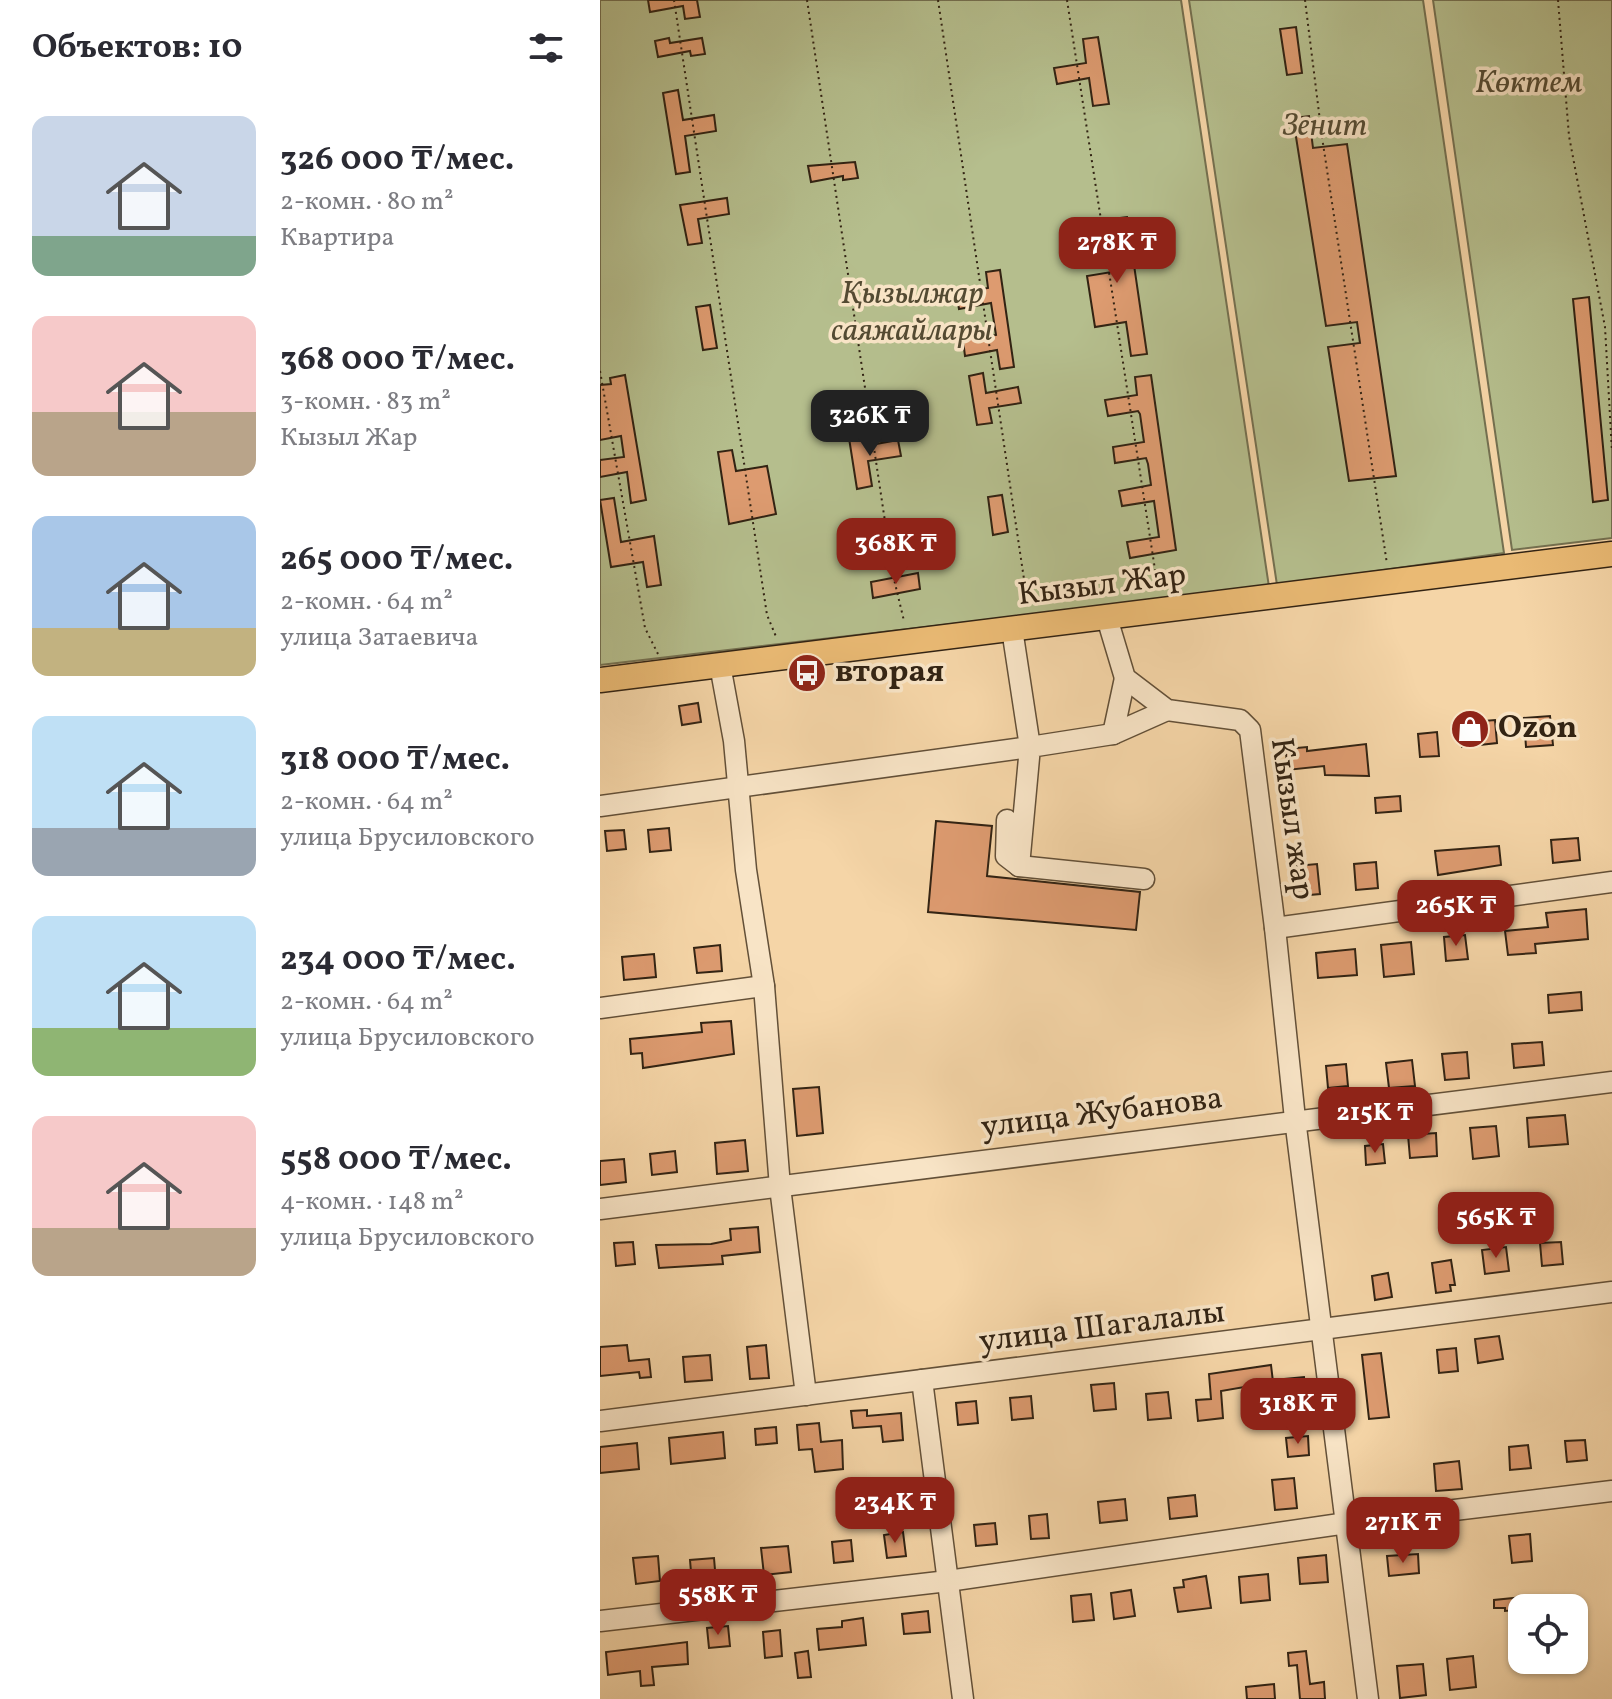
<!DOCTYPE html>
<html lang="ru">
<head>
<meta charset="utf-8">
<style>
	body { margin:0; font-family:Vollkorn,serif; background:#f7f7f7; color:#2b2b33; height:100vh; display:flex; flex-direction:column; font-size:30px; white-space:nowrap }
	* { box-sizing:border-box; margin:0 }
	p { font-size:26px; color:#7c7c81 }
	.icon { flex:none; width:44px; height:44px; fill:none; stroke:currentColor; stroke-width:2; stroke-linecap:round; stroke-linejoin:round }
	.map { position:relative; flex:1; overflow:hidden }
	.panel { display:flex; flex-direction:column; background:#fff; width:600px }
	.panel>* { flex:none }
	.controls { position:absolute; left:908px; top:1594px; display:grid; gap:16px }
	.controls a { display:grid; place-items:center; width:80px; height:80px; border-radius:16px; background:#fff; box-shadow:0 2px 6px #0004; font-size:40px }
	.price { position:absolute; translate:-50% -68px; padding:0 18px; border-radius:16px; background:#8f2418; color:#fff; font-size:26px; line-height:52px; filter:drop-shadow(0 2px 4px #0008) }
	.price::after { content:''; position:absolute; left:50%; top:48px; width:24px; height:18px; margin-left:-12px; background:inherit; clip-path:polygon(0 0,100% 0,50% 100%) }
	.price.selected { background:#222; color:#fff }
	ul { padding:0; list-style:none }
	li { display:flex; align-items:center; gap:24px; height:200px; padding:0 32px }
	li span { display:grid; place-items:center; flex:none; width:224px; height:160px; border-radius:16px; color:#555 }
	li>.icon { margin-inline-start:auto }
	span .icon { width:96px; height:96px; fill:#fffc; stroke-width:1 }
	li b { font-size:34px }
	h2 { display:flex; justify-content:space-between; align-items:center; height:96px; padding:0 32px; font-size:34px }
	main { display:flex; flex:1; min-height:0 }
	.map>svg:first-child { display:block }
	.green { fill:#b5be8d; stroke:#747050; stroke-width:2 }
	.building { fill:#dd9b70; stroke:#322313; stroke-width:2 }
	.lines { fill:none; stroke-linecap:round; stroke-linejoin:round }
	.minor-casing { stroke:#635038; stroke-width:23 }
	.major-casing { stroke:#322313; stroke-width:27 }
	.path { stroke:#322313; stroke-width:2; stroke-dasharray:2 4; stroke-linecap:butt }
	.minor { stroke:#f8e4c6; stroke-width:20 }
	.major { stroke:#eaba74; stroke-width:24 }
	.labels { text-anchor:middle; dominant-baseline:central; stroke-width:7; stroke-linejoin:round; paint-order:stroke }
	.park-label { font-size:32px; font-style:italic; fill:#534a32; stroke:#f8e4c6 }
	.street-label { font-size:32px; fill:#322313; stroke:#f8e4c6 }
	.poi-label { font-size:32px; font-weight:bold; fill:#322313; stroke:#f8e4c6; text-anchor:start }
</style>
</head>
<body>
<main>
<section class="panel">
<h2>Объектов: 10<svg class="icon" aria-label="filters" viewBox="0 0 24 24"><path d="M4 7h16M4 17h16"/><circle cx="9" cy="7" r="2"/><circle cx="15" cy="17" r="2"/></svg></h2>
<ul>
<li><span style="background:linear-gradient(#c9d6e8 75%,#7fa58c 0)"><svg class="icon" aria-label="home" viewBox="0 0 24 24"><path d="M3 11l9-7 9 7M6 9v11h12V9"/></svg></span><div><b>326 000 ₸/мес.</b><p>2-комн. · 80 m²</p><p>Квартира</p></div></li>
<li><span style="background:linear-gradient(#f6c9c9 60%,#b9a48a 0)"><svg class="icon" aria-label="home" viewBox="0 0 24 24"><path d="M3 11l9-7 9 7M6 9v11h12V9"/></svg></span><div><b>368 000 ₸/мес.</b><p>3-комн. · 83 m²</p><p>Кызыл Жар</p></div></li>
<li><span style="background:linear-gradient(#a9c7e8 70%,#c2b280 0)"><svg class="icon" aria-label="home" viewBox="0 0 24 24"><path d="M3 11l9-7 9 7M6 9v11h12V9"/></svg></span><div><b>265 000 ₸/мес.</b><p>2-комн. · 64 m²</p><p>улица Затаевича</p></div></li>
<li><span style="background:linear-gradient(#bfe0f5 70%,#9aa5b1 0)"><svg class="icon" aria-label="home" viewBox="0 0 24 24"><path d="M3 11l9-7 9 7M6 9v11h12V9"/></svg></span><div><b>318 000 ₸/мес.</b><p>2-комн. · 64 m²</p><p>улица Брусиловского</p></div></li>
<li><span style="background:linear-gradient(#bfe0f5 70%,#8fb573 0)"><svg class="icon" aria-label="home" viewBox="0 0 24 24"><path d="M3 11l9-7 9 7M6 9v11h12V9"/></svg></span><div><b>234 000 ₸/мес.</b><p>2-комн. · 64 m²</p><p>улица Брусиловского</p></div></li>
<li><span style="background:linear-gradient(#f6c9c9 70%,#b9a48a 0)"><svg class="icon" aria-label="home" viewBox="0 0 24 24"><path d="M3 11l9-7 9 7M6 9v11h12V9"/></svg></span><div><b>558 000 ₸/мес.</b><p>4-комн. · 148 m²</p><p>улица Брусиловского</p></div></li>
</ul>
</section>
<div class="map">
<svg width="1012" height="1699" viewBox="0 0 1012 1699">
	<rect width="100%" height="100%" fill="#f5d5a7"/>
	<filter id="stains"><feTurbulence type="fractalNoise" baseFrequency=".0025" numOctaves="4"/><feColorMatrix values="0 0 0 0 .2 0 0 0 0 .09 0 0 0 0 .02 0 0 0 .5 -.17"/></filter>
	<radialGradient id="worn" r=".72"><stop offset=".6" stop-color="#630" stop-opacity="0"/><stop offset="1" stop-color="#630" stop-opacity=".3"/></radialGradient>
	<g class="green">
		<polygon points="0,0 581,0 669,587 0,665"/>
		<polygon points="589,0 823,0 904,553 677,585"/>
		<polygon points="833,0 1012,0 1012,538 912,550"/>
	</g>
	<g class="building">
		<polygon points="48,0 97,0 100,17 85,19 83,6 50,12"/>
		<polygon points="696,27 702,73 687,75 680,29"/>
		<polygon points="498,37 509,104 493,106 489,78 457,84 454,68 486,63 483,39"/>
		<polygon points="69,38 70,43 102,38 105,54 91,56 90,51 58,57 55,41"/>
		<polygon points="78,90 83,120 114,115 116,131 85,136 90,172 76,174 63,93"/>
		<polygon points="709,116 713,148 747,144 796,476 749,481 728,347 760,343 757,322 726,326 693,118"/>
		<polygon points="255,162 258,178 243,180 243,176 211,182 208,166"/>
		<polygon points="127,198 129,214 98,219 102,243 88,245 80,205"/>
		<polygon points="527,217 547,354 531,356 526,322 495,327 487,276 518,271 514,245 482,250 480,234 513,229 511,219"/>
		<polygon points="400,270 414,367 400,369 397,350 365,356 363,340 396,335 391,303 359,309 356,293 388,288 386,272"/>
		<polygon points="989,297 1008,500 993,502 973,299"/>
		<polygon points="110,305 117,348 103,350 96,307"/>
		<polygon points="383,373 386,393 418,387 421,403 389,408 392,423 377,425 369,376"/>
		<polygon points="25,375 46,500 31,503 27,472 0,477 0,460 24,457 21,436 0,440 0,385 11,384 10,378"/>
		<polygon points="551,375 576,550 530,558 527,542 559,537 554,501 522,506 519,491 551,485 548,464 546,458 515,463 513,447 544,442 540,414 538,411 508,416 505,400 537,395 535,377"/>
		<polygon points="263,436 265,446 298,440 301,456 268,461 272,486 257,489 249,438"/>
		<polygon points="132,450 136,471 167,466 176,514 129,524 118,452"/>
		<polygon points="402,495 408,532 393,535 388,497"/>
		<polygon points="14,498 21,542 54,536 61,585 47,587 43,562 11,567 0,500"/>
		<polygon points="318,573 320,589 273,598 271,582"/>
		<polygon points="98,703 101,722 82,725 79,706"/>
		<polygon points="950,716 953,745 926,747 924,718"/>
		<polygon points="895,720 897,743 862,747 860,723"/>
		<polygon points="837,732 839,756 820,757 818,734"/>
		<polygon points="766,744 769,776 725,775 724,766 687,770 686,749 707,747 707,751"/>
		<polygon points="800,796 801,811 776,813 775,798"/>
		<polygon points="336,821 392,826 387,876 540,892 536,930 328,912"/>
		<polygon points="69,828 71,850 50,852 48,830"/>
		<polygon points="24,830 26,849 7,851 5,831"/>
		<polygon points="978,838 980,860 953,863 951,840"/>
		<polygon points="899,846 901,865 838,875 835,851"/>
		<polygon points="776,862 778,888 756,890 754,864"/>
		<polygon points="717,864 720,894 699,896 696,866"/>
		<polygon points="986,909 988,939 935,944 936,953 908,955 905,931 948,927 946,913"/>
		<polygon points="865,935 868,959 846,961 844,937"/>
		<polygon points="811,942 814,974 784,977 781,945"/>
		<polygon points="120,945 122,971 97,973 94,948"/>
		<polygon points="755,949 757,975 718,978 716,953"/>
		<polygon points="54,954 56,977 24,980 22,957"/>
		<polygon points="981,992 982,1010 949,1013 948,995"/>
		<polygon points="131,1021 134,1054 43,1068 42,1053 31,1054 30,1039 102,1032 101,1023"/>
		<polygon points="942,1042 944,1065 914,1068 912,1044"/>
		<polygon points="867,1052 869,1078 845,1080 842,1054"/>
		<polygon points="812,1060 815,1086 789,1088 786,1063"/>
		<polygon points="746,1064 748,1086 728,1088 726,1066"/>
		<polygon points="219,1087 223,1133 197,1136 193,1089"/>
		<polygon points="965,1115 968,1144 929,1147 927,1118"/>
		<polygon points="896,1126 899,1156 873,1159 870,1128"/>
		<polygon points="836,1133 837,1156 810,1158 808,1135"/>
		<polygon points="145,1140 148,1171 117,1174 115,1143"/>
		<polygon points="783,1144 785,1163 766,1165 765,1146"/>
		<polygon points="75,1151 77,1172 52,1175 50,1154"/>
		<polygon points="24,1159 26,1182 0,1185 0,1161"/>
		<polygon points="158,1227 160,1252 122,1256 123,1264 59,1268 56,1245 111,1244 131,1240 130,1229"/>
		<polygon points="33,1242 35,1264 16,1266 14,1243"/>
		<polygon points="961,1242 963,1264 942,1266 940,1243"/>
		<polygon points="906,1247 909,1271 885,1274 882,1250"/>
		<polygon points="851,1260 855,1285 850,1285 851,1291 836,1293 832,1263"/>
		<polygon points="788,1273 792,1297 775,1300 772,1276"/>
		<polygon points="899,1336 903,1359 878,1363 875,1339"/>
		<polygon points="27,1345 29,1361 49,1359 51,1377 40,1378 39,1372 0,1376 0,1347"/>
		<polygon points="166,1345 169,1378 150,1379 147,1347"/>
		<polygon points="856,1348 858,1371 839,1373 837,1350"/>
		<polygon points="781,1353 789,1417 769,1419 762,1355"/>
		<polygon points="110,1355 112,1380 85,1382 83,1357"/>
		<polygon points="671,1365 673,1382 621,1391 623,1418 598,1421 596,1400 611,1399 609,1374"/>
		<polygon points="704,1377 708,1411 688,1413 685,1379"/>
		<polygon points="514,1383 516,1409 494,1411 491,1385"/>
		<polygon points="568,1392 571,1418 548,1420 546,1394"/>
		<polygon points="431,1396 433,1418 412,1420 410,1398"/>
		<polygon points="376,1401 378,1423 358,1425 356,1403"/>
		<polygon points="267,1410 267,1416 301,1413 303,1440 283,1442 281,1426 253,1428 251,1411"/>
		<polygon points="219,1423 221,1442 242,1440 243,1469 215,1472 212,1449 199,1450 197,1425"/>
		<polygon points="176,1427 177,1443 156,1445 155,1429"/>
		<polygon points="123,1432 125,1458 71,1464 69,1438"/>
		<polygon points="708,1436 709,1455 688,1457 686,1438"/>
		<polygon points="985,1440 987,1460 967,1462 965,1441"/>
		<polygon points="37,1443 39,1469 0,1473 0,1447"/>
		<polygon points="928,1445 931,1468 910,1470 909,1447"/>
		<polygon points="859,1461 862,1489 836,1491 834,1464"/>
		<polygon points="694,1478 697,1508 675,1510 672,1480"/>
		<polygon points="595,1495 597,1516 570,1519 568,1498"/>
		<polygon points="525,1499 527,1520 500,1523 498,1502"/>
		<polygon points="447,1514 449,1538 431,1539 429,1516"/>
		<polygon points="395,1523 397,1544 376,1546 374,1525"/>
		<polygon points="303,1532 306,1556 287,1558 284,1535"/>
		<polygon points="930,1534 932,1561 912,1563 909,1536"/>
		<polygon points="251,1540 253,1561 234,1563 232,1542"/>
		<polygon points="188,1546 191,1572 164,1575 161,1548"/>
		<polygon points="818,1554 819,1573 789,1576 787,1556"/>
		<polygon points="726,1555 728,1582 700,1584 698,1558"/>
		<polygon points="58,1556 60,1581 36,1584 33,1558"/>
		<polygon points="114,1558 116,1582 92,1584 90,1560"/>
		<polygon points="668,1574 670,1600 641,1603 639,1577"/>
		<polygon points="606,1576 611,1608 578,1612 574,1588 584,1587 583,1580"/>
		<polygon points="531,1590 535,1616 514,1619 511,1593"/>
		<polygon points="491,1594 494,1620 473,1622 471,1596"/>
		<polygon points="934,1596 935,1608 905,1611 905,1608 894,1608 894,1600"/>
		<polygon points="328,1611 330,1632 304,1634 302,1614"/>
		<polygon points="263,1618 266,1645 219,1650 217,1629 242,1627 242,1621"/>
		<polygon points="128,1626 130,1646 109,1648 107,1628"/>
		<polygon points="180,1630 182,1656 165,1658 163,1632"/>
		<polygon points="87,1642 88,1664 52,1667 54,1685 41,1686 40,1671 8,1675 6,1652"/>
		<polygon points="208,1651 211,1677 198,1678 195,1653"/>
		<polygon points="706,1651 710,1684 724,1682 725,1699 700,1699 697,1665 689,1666 688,1653"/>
		<polygon points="873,1656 876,1687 850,1690 847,1659"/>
		<polygon points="823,1664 826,1695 800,1698 797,1666"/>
		<polygon points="674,1684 675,1699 647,1699 646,1687"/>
	</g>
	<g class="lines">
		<defs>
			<g id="minor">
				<polyline points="507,618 525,678 567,710 640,720 650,730 675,928"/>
				<polyline points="120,665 134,741 146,870 164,986 180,1187 206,1395"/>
				<polyline points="513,734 525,678"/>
				<polyline points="0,806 430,747 412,629"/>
				<polyline points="407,820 406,856 419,866 430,747 513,734 567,710"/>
				<polyline points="419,866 544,879"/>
				<polyline points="0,1008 164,986"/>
				<polyline points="0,1209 1012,1082"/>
				<polyline points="322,1380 363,1699"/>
				<polyline points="0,1421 1012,1292"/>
				<polyline points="0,1621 348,1581 747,1523 1012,1491"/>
				<polyline points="768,1699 695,1119 675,928 1012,882"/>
			</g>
			<polyline id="major" points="0,680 1012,554"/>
		</defs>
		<use href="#minor" class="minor-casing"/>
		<use href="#major" class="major-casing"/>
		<g class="path">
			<polyline points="74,0 167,615 177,639"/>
			<polyline points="207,0 293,575 304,621"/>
			<polyline points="338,0 428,606"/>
			<polyline points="467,0 558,589"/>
			<polyline points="705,0 722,137 787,564"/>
			<polyline points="958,0 969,136 1005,327 1012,452"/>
			<polyline points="0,371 45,628 58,654"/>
		</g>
		<use href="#minor" class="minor"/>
		<use href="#major" class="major"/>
	</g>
	<defs>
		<symbol id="bus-disc" viewBox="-11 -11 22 22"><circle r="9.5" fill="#8f2418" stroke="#f8e4c6"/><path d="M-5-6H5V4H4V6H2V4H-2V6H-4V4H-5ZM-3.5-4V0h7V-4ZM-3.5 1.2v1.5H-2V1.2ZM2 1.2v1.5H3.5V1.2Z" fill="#fff"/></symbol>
		<symbol id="shop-disc" viewBox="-11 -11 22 22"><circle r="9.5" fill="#8f2418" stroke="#f8e4c6"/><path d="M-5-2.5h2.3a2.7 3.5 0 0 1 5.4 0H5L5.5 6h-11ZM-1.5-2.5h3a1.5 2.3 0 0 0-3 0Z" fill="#fff"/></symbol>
	</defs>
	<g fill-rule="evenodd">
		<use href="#bus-disc" x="185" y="651" width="44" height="44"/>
		<use href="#shop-disc" x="848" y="707" width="44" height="44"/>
	</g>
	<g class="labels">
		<g class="park-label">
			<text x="929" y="84">Көктем</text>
			<text x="725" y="127">Зенит</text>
			<text x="312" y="295">Қызылжар<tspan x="312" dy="37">саяжайлары</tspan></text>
		</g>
		<g class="street-label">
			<text transform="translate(502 586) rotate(-7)">Кызыл Жар</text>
			<text transform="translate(691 819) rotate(82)">Кызыл жар</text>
			<text transform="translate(502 1114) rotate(-7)">улица Жубанова</text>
			<text transform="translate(502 1328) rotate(-7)">улица Шагалалы</text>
		</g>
		<g class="poi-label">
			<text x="235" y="673">вторая</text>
			<text x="898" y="729">Ozon</text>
		</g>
	</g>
	<rect width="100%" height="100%" filter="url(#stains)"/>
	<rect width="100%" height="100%" fill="url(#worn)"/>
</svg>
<div class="controls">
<a><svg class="icon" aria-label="locate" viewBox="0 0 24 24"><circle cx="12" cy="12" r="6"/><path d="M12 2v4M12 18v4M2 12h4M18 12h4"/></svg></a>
</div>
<b class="price" style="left:517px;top:285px">278K ₸</b>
<b class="price selected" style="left:270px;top:458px">326K ₸</b>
<b class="price" style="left:296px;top:586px">368K ₸</b>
<b class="price" style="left:856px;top:948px">265K ₸</b>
<b class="price" style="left:775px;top:1155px">215K ₸</b>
<b class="price" style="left:896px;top:1260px">565K ₸</b>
<b class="price" style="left:698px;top:1446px">318K ₸</b>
<b class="price" style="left:295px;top:1545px">234K ₸</b>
<b class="price" style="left:803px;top:1565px">271K ₸</b>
<b class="price" style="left:118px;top:1637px">558K ₸</b>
</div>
</main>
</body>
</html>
